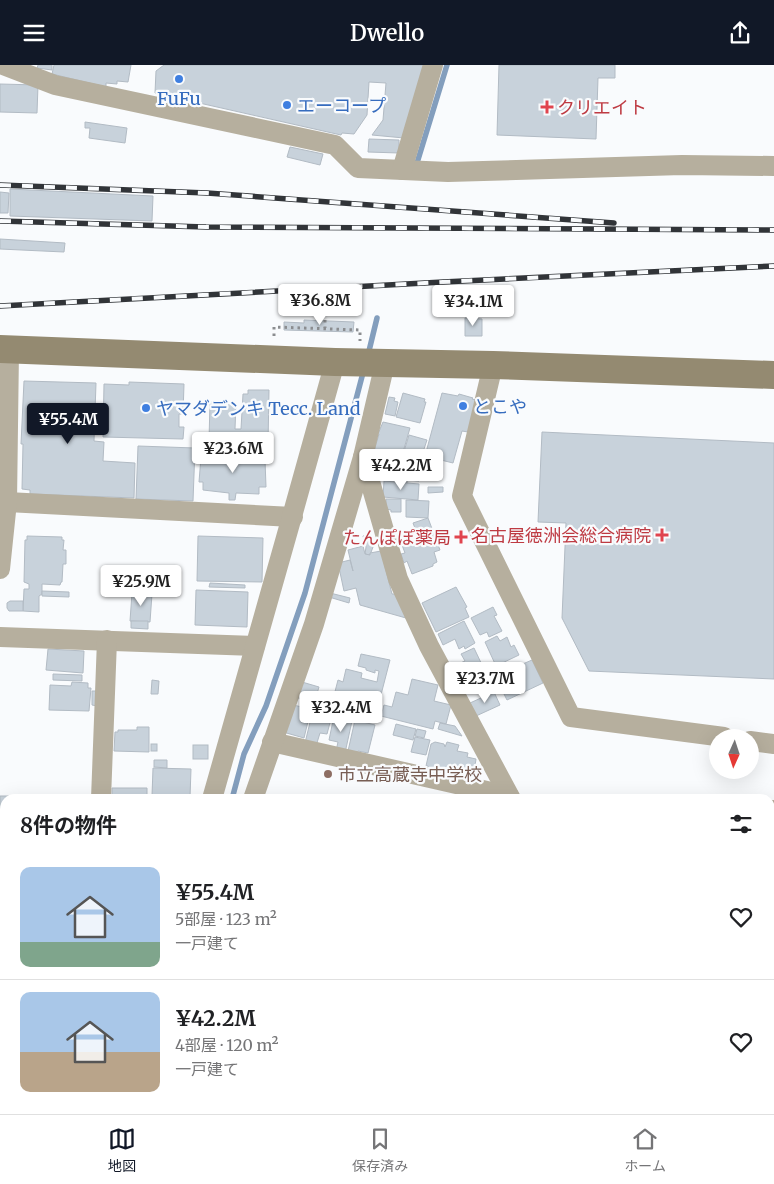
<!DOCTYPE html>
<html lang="ja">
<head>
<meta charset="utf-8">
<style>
	body { margin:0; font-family:Merriweather,"Noto Sans JP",serif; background:#f2f2f2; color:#202124; height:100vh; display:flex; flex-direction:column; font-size:19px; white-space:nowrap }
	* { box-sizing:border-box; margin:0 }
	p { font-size:16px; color:#757577 }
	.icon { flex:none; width:28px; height:28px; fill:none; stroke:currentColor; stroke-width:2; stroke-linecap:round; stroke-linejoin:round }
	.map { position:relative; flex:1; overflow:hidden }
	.side { position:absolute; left:0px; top:729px; width:775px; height:321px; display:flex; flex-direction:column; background:#fff; border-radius:15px 15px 0 0; box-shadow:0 5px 20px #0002 }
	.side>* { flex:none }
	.needle { width:32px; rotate:183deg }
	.fabs { position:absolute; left:709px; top:664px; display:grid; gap:10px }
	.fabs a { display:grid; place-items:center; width:50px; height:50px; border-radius:50%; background:#fff; box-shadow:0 5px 20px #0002; font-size:25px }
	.price { position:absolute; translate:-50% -42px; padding:0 11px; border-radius:5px; background:#fff; color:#222; font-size:16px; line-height:32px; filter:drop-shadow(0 1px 2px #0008) }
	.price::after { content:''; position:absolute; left:50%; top:30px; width:15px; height:11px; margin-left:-8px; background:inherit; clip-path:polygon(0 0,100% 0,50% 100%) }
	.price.on { background:#111827; color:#fff }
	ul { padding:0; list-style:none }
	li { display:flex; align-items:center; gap:15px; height:125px; padding:0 20px }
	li+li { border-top:1px solid #e0e0e0 }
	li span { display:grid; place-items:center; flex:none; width:140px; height:100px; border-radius:10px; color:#555 }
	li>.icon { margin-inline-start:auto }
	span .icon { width:60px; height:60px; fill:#fffc; stroke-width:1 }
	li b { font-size:21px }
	h2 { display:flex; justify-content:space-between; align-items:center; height:60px; padding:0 20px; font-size:21px }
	header { display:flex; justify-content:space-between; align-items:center; height:65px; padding:0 20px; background:#111827; color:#fff; font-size:22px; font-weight:600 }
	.dock { display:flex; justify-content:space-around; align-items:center; height:70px; border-top:1px solid #e0e0e0; background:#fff; font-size:14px; color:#757577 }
	.dock a { display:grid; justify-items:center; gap:2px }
	.dock .on { color:#111827 }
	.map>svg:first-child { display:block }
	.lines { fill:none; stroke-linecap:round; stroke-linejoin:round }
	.stream { stroke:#839ebd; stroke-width:5.5 }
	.building { fill:#c8d2db; stroke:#b2bbc4 }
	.path { stroke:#8b8d90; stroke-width:3; stroke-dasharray:2.5 4; stroke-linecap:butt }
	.street { stroke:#b6af9e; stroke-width:20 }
	.secondary { stroke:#948a71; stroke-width:28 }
	.rail-casing { stroke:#313438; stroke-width:5.5 }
	.rail { stroke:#f9fbfd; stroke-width:4; stroke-dasharray:11; stroke-linecap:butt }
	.shop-dot { fill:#3f7fe0; stroke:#f9fbfd; stroke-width:2 }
	.health-dot { fill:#e0444e; stroke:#f9fbfd; stroke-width:2 }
	.education-dot { fill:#8d6e63; stroke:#f9fbfd; stroke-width:2 }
	.labels { text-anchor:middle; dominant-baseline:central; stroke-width:4.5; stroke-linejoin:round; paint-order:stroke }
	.shop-label { font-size:18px; fill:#366cbe; stroke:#f9fbfd; text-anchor:start }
	.health-label { font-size:18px; fill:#be3a42; stroke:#f9fbfd; text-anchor:end }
	.education-label { font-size:18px; fill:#785e54; stroke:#f9fbfd; text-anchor:start }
</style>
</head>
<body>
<header><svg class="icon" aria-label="menu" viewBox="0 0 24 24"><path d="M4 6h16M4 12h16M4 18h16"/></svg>Dwello<svg class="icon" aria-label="share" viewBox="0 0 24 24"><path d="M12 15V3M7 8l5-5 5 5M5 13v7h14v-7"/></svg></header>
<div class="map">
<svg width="774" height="1049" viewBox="0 0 774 1049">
	<rect width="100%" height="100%" fill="#f9fbfd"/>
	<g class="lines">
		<g class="stream">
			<polyline points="417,98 447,0"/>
			<polyline points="368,290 377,253"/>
			<polyline points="232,734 244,689 266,641 305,528 364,304"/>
			<polyline points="206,1049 207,1045"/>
		</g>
	</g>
	<g class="building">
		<polygon points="38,0 52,0 52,5 37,3"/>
		<polygon points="54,0 131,0 128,17 117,16 117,19 106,18 106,22 52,9"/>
		<polygon points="164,0 424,0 404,73 372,70 383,55 386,18 369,17 367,50 354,69 342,68 341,70 155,28 156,6"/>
		<polygon points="499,0 615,0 615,13 598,13 596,74 497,70"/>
		<polygon points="0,19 38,20 37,48 0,47"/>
		<polygon points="85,57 127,63 125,78 89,73 90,63 85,63"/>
		<polygon points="369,74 399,75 399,88 368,87"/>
		<polygon points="290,82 323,89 320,100 287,92"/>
		<polygon points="10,124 153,131 152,156 10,151"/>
		<polygon points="0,127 9,128 8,148 0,148"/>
		<polygon points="0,174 65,178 64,187 0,184"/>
		<polygon points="465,253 482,254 482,271 465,271"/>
		<polygon points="304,255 354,257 353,267 284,265 284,257 304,258"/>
		<polygon points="24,316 96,318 94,376 104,377 103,396 135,398 134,433 30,429 30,425 22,424 23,379 21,379"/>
		<polygon points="129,317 184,319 183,349 179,349 179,362 184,362 183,374 103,372 104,319 129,320"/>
		<polygon points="248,325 269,325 268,379 241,378 242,372 235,372 235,377 209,376 210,337 236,338 235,364 241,364 243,329 248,329"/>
		<polygon points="403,328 425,334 424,337 426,337 420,358 396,352"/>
		<polygon points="442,328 458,331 459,329 473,333 472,334 476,335 468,367 462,366 453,398 425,391"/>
		<polygon points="389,332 395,333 394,336 398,337 395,351 385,349"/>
		<polygon points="383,357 410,363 401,394 374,386 379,369 378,369"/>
		<polygon points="542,367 774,378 774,614 589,606 562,553 566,458 538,457"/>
		<polygon points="409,370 427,375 419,399 402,393"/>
		<rect x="194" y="372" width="14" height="6"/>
		<polygon points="138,381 195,383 193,436 136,434"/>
		<polygon points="230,385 243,387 243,394 265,395 266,422 259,422 259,429 236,428 235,435 229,435 229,428 203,425 203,417 199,417 201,392 223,393 224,386"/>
		<polygon points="378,390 420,400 417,409 420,410 419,416 407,415 407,418 383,412 384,409 378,408 380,402 375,401"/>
		<polygon points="384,416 419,419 418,435 383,432"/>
		<polygon points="428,422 443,422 443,427 428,428"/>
		<polygon points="386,434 401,434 401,447 391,447 391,445 386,444"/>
		<polygon points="406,435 429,436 428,453 406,452"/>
		<polygon points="428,453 440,485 434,487 437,497 433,499 433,501 412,509 407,496 404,498 401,489 405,488 402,480 419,474 413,458"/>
		<polygon points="370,470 373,482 370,490 365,489 366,482 363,471"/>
		<polygon points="27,471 62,472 62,475 64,475 63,485 66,485 66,499 63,499 62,517 61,517 60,520 42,519 42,529 39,531 39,547 23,546 24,524 29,524 29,519 24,517 25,475 27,475"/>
		<polygon points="198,471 263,473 262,517 197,516"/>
		<polygon points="363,481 365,489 370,490 370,488 381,486 392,529 396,529 406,553 360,540 356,523 344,526 338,498 350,495 353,506 348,485"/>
		<polygon points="210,518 245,520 245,523 209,522"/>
		<polygon points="138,520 152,521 152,529 135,528 135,523 137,524"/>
		<polygon points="456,522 467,542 465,543 469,552 436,567 422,538"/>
		<polygon points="196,525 248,527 247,562 195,560"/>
		<polygon points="42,526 69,527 69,532 42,531"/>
		<polygon points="132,528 152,529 150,557 130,556"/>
		<polygon points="330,528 350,533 349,538 329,532"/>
		<polygon points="10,536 23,536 23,546 9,546 7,543 7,538"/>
		<polygon points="493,542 497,550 494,551 502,566 489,572 487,567 480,570 471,553"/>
		<polygon points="131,556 148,556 148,564 131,563"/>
		<polygon points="464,556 475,578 465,584 464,581 459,584 455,574 443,580 438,569"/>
		<polygon points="497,571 500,576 507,572 511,582 514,580 519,590 496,601 485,577"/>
		<polygon points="474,583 483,602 488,599 491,605 467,616 458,599 465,596 461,589"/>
		<polygon points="48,584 84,586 83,608 46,605"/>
		<polygon points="361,589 390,595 376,649 378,650 377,654 371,652 372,649 332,638 338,615 343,617 346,604 362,608 361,613 377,617 379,606 375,605 375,608 366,605 366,603 358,601"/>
		<polygon points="532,595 543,618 507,635 503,627 499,628 494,618 503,612 502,608"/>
		<polygon points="53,609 82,610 82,616 53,615"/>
		<polygon points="412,614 438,620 434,636 451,640 446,659 435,656 433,664 381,651 384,640 392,642 396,627 408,630"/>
		<polygon points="152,615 159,616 158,629 151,629"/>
		<polygon points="72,617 88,618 88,623 91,623 89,646 49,645 50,620 71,621"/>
		<polygon points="302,617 319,622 316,632 322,633 321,638 298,633"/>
		<polygon points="92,626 98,626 97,641 92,640"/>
		<polygon points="494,627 500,640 476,651 470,638"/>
		<polygon points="293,640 311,644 304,673 283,667"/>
		<polygon points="313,645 332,650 327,669 320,668 316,681 305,678"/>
		<polygon points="334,651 352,656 345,688 336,686 338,677 329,675"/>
		<polygon points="355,655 375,660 368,688 358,686 357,688 348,686"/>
		<polygon points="440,658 455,661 462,671 438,664"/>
		<polygon points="396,659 416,664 413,675 393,670"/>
		<polygon points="137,662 149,662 149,687 114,686 115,667 118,667 118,665 137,665"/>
		<polygon points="417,664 426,666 424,673 415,671"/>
		<polygon points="415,672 430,675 426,690 411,687"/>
		<polygon points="435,677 444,679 445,682 447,677 459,680 457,686 468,688 467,692 476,694 475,701 478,701 475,716 426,707 428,701 426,701 431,679"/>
		<rect x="151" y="679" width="6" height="7"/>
		<rect x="193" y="680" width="15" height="14"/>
		<polygon points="154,695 167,695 167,703 154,702"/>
		<polygon points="153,703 191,704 190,732 160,734 160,732 152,731"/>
		<polygon points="112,723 147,723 147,734 112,733"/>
		<polygon points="0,731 16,731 16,734 5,734 5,750 0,750"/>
		<polygon points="0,750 5,750 5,759 0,758"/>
		<polygon points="2,794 5,794 5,811 0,811 0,795"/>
		<polygon points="770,838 774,839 774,867 772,867 771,874"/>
		<rect x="0" y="858" width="5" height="10"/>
		<rect x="0" y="876" width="5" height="25"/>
		<polygon points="770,888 774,889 774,931 770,930"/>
		<polygon points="104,1045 124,1045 124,1049 103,1049"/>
		<polygon points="229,1045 251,1045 250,1049 229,1049"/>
		<polygon points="460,1045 578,1045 578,1049 459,1049"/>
		<polygon points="688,1045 707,1045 705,1049 687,1049"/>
		<polygon points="708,1045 712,1045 724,1048 707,1049"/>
	</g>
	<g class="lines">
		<g class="path">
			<polyline points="325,255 325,263"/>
			<polyline points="274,271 274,262 360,265 360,276"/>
		</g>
		<g class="street">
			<polyline points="3,0 55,20 335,80 358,103 448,107 682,100 774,101"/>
			<polyline points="402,105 433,0"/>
			<polyline points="493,300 462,431 571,652 724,672"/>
			<polyline points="363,392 398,514 429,581 511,734"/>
			<polyline points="7,437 293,452"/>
			<polyline points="0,504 7,437 9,285"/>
			<polyline points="0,572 255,581"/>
			<polyline points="750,676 774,679"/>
			<polyline points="272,677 509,731"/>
			<polyline points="101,734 107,575"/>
			<path d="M212,734C253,588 295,443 335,297"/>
			<polyline points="253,734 314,559 363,392 385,298"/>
			<polyline points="770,757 774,745"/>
			<polyline points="0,784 5,785"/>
			<polyline points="770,788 774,789"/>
			<polyline points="0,918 5,919"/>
			<polyline points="770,960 774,961"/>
			<polyline points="0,993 5,1003"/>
			<polyline points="770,1009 774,1013"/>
			<polyline points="34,1045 36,1049"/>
			<polyline points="222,1049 222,1045"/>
			<polyline points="673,1049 674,1045"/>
		</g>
		<polyline class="secondary" points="0,284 335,297 493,300 774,310"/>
		<defs>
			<g id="rail">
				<polyline points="0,120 207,128 614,158"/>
				<polyline points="0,156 206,162 774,165"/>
				<polyline points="0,241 443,217 774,201"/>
			</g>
		</defs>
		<use href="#rail" class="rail-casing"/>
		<use href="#rail" class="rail"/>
	</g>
	<g class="shop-dot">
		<circle cx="179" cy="14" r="5"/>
		<circle cx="287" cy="40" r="5"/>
		<circle cx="463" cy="341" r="5"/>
		<circle cx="146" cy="343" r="5"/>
	</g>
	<g class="health-dot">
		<path d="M544.5 34.5h5v5h5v5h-5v5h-5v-5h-5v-5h5z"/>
		<path d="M659.5 462.5h5v5h5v5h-5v5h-5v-5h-5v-5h5z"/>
		<path d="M458.5 464.5h5v5h5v5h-5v5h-5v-5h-5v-5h5z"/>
	</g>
	<circle class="education-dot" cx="328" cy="709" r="5"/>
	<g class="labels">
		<g class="shop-label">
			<text x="179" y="33" text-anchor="middle">FuFu</text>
			<text x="297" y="40">エーコープ</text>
			<text x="473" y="341">とこや</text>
			<text x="156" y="343">ヤマダデンキ Tecc. Land</text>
		</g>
		<g class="health-label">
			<text x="557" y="42" text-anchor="start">クリエイト</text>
			<text x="651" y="470">名古屋徳洲会総合病院</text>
			<text x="451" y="472">たんぽぽ薬局</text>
		</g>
		<g class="education-label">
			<text x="338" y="709">市立高蔵寺中学校</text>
		</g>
	</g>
</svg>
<div class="fabs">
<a><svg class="needle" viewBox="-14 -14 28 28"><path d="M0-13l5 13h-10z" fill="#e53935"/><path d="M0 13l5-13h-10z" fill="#757577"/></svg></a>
</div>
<b class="price" style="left:320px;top:261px">¥36.8M</b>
<b class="price" style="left:473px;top:262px">¥34.1M</b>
<b class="price on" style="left:68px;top:380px">¥55.4M</b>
<b class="price" style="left:233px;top:409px">¥23.6M</b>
<b class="price" style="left:401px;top:426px">¥42.2M</b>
<b class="price" style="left:141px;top:542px">¥25.9M</b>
<b class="price" style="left:485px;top:639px">¥23.7M</b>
<b class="price" style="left:341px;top:668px">¥32.4M</b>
<section class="side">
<h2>8件の物件<svg class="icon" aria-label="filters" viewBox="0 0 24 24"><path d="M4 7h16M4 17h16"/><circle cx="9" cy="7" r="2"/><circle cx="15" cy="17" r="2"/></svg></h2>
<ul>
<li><span style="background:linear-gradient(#a9c7e8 75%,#7fa58c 0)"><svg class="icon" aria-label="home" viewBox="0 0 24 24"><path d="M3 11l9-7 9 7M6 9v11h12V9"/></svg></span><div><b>¥55.4M</b><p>5部屋 · 123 m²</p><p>一戸建て</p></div><svg class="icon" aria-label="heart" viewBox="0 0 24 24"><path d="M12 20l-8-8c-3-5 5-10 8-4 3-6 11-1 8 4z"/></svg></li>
<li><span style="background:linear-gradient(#a9c7e8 60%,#b9a48a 0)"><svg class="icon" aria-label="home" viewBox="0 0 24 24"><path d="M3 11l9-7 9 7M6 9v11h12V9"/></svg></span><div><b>¥42.2M</b><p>4部屋 · 120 m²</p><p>一戸建て</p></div><svg class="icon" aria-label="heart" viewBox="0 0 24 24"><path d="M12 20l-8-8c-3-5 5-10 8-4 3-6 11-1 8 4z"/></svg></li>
</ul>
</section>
</div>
<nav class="dock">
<a class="on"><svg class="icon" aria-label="map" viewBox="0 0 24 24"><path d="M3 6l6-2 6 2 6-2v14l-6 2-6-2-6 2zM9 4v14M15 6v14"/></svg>地図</a>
<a><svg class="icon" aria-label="saved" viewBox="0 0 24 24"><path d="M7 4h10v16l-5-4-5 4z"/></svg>保存済み</a>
<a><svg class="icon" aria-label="home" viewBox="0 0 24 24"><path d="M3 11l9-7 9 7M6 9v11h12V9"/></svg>ホーム</a>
</nav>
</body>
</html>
